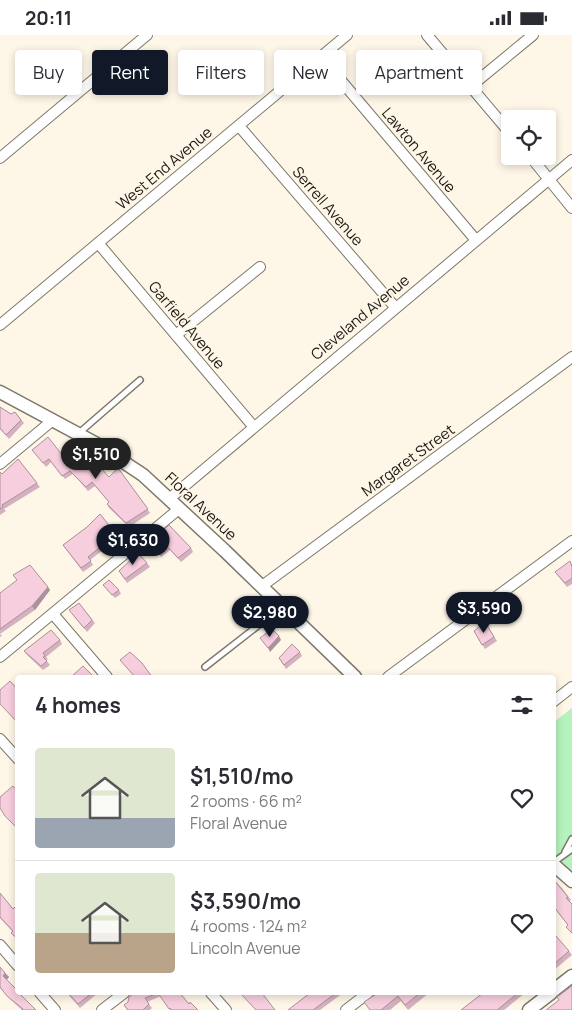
<!DOCTYPE html>
<html lang="en">
<head>
<meta charset="utf-8">
<style>
	body { margin:0; font-family:Manrope,sans-serif; background:#f2f2f3; color:#2b2b33; height:100vh; display:flex; flex-direction:column; font-size:19px; white-space:nowrap }
	* { box-sizing:border-box; margin:0 }
	p { font-size:16px; color:#7c7c81 }
	.icon { flex:none; width:28px; height:28px; fill:none; stroke:currentColor; stroke-width:2; stroke-linecap:round; stroke-linejoin:round }
	.map { position:relative; flex:1; overflow:hidden }
	.side { position:absolute; left:15px; top:640px; width:541px; height:320px; display:flex; flex-direction:column; background:#fff; border-radius:5px; box-shadow:0 2px 8px #0003 }
	.side>* { flex:none }
	.guide { position:absolute; left:15px; top:15px; width:542px; height:45px; display:flex; gap:10px }
	.tools { position:absolute; left:501px; top:75px; display:grid; gap:10px }
	.tools a { display:grid; place-items:center; width:55px; height:55px; border-radius:5px; background:#fff; box-shadow:0 2px 8px #0003; font-size:25px }
	.price { position:absolute; translate:-50% -42px; padding:0 11px; border-radius:18px; background:#111827; color:#fff; font-size:16px; line-height:32px; filter:drop-shadow(0 1px 2px #0008) }
	.price::after { content:''; position:absolute; left:50%; top:30px; width:15px; height:11px; margin-left:-8px; background:inherit; clip-path:polygon(0 0,100% 0,50% 100%) }
	.price.active { background:#222; color:#fff }
	ul { padding:0; list-style:none }
	li { display:flex; align-items:center; gap:15px; height:125px; padding:0 20px }
	li+li { border-top:1px solid #e1e1e2 }
	li span { display:grid; place-items:center; flex:none; width:140px; height:100px; border-radius:5px; color:#555 }
	li>.icon { margin-inline-start:auto }
	span .icon { width:60px; height:60px; fill:#fffc; stroke-width:1 }
	li b { font-size:21px }
	h2 { display:flex; justify-content:space-between; align-items:center; height:60px; padding:0 20px; font-size:21px }
	.tag { padding:0 18px; border-radius:5px; background:#fff; box-shadow:0 2px 8px #0003; font-size:18px; line-height:45px }
	.tag.active { background:#111827; color:#fff }
	.status { display:flex; justify-content:space-between; align-items:center; height:35px; padding:0 25px; background:#fff; direction:ltr }
	.status svg { height:14px; fill:currentColor }
	.map>svg:first-child { display:block }
	.green { fill:#b6f2bd }
	.lines { fill:none; stroke-linecap:round; stroke-linejoin:round }
	.service-casing { stroke:#7e786b; stroke-width:8 }
	.minor-casing { stroke:#7e786b; stroke-width:12 }
	.tertiary-casing { stroke:#7e786b; stroke-width:15 }
	.service { stroke:#fff; stroke-width:5 }
	.minor { stroke:#fff; stroke-width:10 }
	.tertiary { stroke:#fff; stroke-width:12 }
	.wall { fill:#d4b1be }
	.shaded-wall { fill:#ac909b }
	.building { fill:#f6cedd; stroke:#ac909b }
	.labels { text-anchor:middle; dominant-baseline:central; stroke-width:4; stroke-linejoin:round; paint-order:stroke }
	.street-label { font-size:15px; fill:#1c1914; stroke:#fef7e8 }
</style>
</head>
<body>
<div class="status"><b>20:11</b><svg viewBox="0 0 49 12"><path d="M0 12V9h3v3zM5 12V6h3v6zM10 12V3h3v9zM15 12V0h3v12zM26 1h20v11H26zM47 4h2v5h-2z"/></svg></div>
<div class="map">
<svg width="572" height="975" viewBox="0 0 572 975">
	<rect width="100%" height="100%" fill="#fef7e8"/>
	<polygon class="green" points="572,673 572,839 554,822 554,687"/>
	<g class="lines">
		<defs>
			<g id="service">
				<polyline points="79,398 140,345"/>
				<polyline points="205,632 282,572"/>
				<polyline points="565,817 572,804"/>
				<polyline points="554,827 572,814"/>
			</g>
			<g id="minor">
				<polyline points="427,0 510,98"/>
				<polyline points="321,22 475,204"/>
				<polyline points="471,51 533,0"/>
				<polyline points="239,91 395,272"/>
				<polyline points="530,121 572,173"/>
				<polyline points="0,123 147,0"/>
				<polyline points="98,208 253,391"/>
				<polyline points="0,290 347,0"/>
				<polyline points="176,300 260,232"/>
				<polyline points="0,429 53,385"/>
				<polyline points="169,464 572,125"/>
				<polyline points="262,551 572,322"/>
				<polyline points="53,579 107,642"/>
				<polyline points="0,622 179,474"/>
				<polyline points="388,642 572,506"/>
				<polyline points="554,666 572,652"/>
				<polyline points="0,704 18,724"/>
				<polyline points="0,910 18,931"/>
				<polyline points="40,958 55,975"/>
				<polyline points="211,958 226,975"/>
				<polyline points="102,975 124,958"/>
				<polyline points="346,975 368,958"/>
			</g>
			<g id="tertiary">
				<polyline points="0,357 95,408 143,440 225,516 355,642"/>
				<polyline points="554,830 572,846"/>
				<polyline points="554,955 572,941"/>
				<polyline points="529,975 551,958"/>
			</g>
		</defs>
		<use href="#service" class="service-casing"/>
		<use href="#minor" class="minor-casing"/>
		<use href="#tertiary" class="tertiary-casing"/>
		<use href="#service" class="service"/>
		<use href="#minor" class="minor"/>
		<use href="#tertiary" class="tertiary"/>
	</g>
	<g class="wall">
		<polygon points="0,372 11,379 15,377 24,388 9,404 0,394"/>
		<polygon points="35,418 63,421 83,431 109,442 118,433 150,478 129,492 109,473 107,469 109,467 95,451 88,456 73,439 65,444 51,427 46,432"/>
		<polygon points="18,424 40,452 4,474 6,476 0,480 0,437 2,439"/>
		<polygon points="100,479 118,503 90,525 93,530 83,537 63,510 87,492"/>
		<polygon points="150,507 191,513 193,517 181,527 170,515 161,522"/>
		<polygon points="147,528 150,532 127,548 119,536"/>
		<polygon points="572,529 572,549 567,552 555,537"/>
		<polygon points="103,550 119,555 121,559 115,563"/>
		<polygon points="48,552 50,555 35,575 0,599 2,601 0,602 0,558"/>
		<polygon points="79,568 95,588 87,597 72,579"/>
		<polygon points="485,587 497,606 485,614 474,596"/>
		<polygon points="60,605 62,609 46,622 48,624 46,625 50,630 43,635 27,620 24,616"/>
		<polygon points="300,617 302,621 286,634 279,623"/>
		<polygon points="554,845 562,853 571,865 569,867 572,869 572,899 566,892 568,890 554,873"/>
		<polygon points="0,858 13,874 18,876 18,905 11,898 13,897 0,883"/>
		<polygon points="554,902 569,916 572,920 554,935"/>
		<polygon points="0,932 9,942 6,945 36,975 22,975 11,965 0,953"/>
		<polygon points="67,958 98,958 80,973"/>
		<polygon points="141,958 180,958 189,969 198,975 170,975 161,961 147,967 152,973 150,975 127,975 124,970"/>
		<polygon points="310,958 343,958 320,975 288,975"/>
		<polygon points="378,958 429,958 408,975 401,966 390,975 369,975"/>
		<polygon points="483,958 525,958 504,975 461,975"/>
	</g>
	<g class="shaded-wall">
		<polygon points="48,552 50,555 35,575 32,571"/>
		<polygon points="279,601 281,605 270,617 268,613"/>
		<polygon points="5,938 9,942 6,946 3,941"/>
	</g>
	<g class="building">
		<polygon points="0,372 11,379 15,377 21,385 6,400 0,393"/>
		<polygon points="48,402 63,421 69,415 83,431 92,423 109,442 118,433 148,474 126,488 107,469 109,467 92,447 86,452 70,436 62,441 49,424 43,428 32,415"/>
		<polygon points="18,424 37,448 2,470 3,472 0,474 0,437 2,439"/>
		<polygon points="100,479 116,499 88,522 91,526 81,533 63,510 87,492"/>
		<polygon points="169,490 191,513 178,523 167,511 159,518 150,507"/>
		<polygon points="138,518 147,528 125,544 119,536"/>
		<polygon points="570,526 572,532 572,543 565,548 555,537"/>
		<polygon points="30,530 48,552 32,571 0,594 0,558 17,545 13,540"/>
		<polygon points="109,545 119,555 112,560 103,550"/>
		<polygon points="79,568 92,585 84,593 69,575"/>
		<polygon points="485,587 494,602 482,610 474,596"/>
		<polygon points="272,594 279,601 268,613 260,603"/>
		<polygon points="51,595 60,605 43,618 45,621 43,622 47,626 41,631 24,616"/>
		<polygon points="292,609 300,617 284,630 279,623"/>
		<polygon points="130,617 142,628 152,642 135,642 120,625"/>
		<polygon points="83,631 94,642 71,642"/>
		<polygon points="10,646 18,655 18,688 0,669 0,655"/>
		<polygon points="13,751 18,757 18,794 5,781 0,773 0,762"/>
		<polygon points="554,845 568,862 566,863 572,869 572,898 566,892 568,890 554,872"/>
		<polygon points="0,858 13,874 15,872 18,876 18,904 11,898 13,896 0,882"/>
		<polygon points="556,901 569,916 554,929 554,902"/>
		<polygon points="0,932 5,938 3,941 18,956 18,958 19,958 36,975 22,975 23,974 7,961 0,952"/>
		<polygon points="572,951 572,975 546,975 559,965 557,962"/>
		<polygon points="68,958 92,958 78,969"/>
		<polygon points="134,958 180,958 189,969 190,967 198,975 171,975 170,973 169,974 158,958 145,963 149,969 143,975 128,975 124,970 128,967 129,962"/>
		<polygon points="240,958 256,958 258,960 262,958 275,975 256,975"/>
		<polygon points="310,958 336,958 313,975 288,975"/>
		<polygon points="378,958 420,958 405,970 398,961 381,975 370,975 364,967"/>
		<polygon points="483,958 518,958 497,975 461,975"/>
	</g>
	<g class="labels">
		<g class="street-label">
			<text transform="translate(419 115) rotate(50)">Lawton Avenue</text>
			<text transform="translate(164 133) rotate(-40)">West End Avenue</text>
			<text transform="translate(328 171) rotate(49)">Serrell Avenue</text>
			<text transform="translate(360 282) rotate(-40)">Cleveland Avenue</text>
			<text transform="translate(187 290) rotate(50)">Garfield Avenue</text>
			<text transform="translate(408 425) rotate(-36)">Margaret Street</text>
			<text transform="translate(201 471) rotate(43)">Floral Avenue</text>
		</g>
	</g>
</svg>
<div class="tools">
<a><svg class="icon" aria-label="locate" viewBox="0 0 24 24"><circle cx="12" cy="12" r="6"/><path d="M12 2v4M12 18v4M2 12h4M18 12h4"/></svg></a>
</div>
<b class="price active" style="left:96px;top:445px">$1,510</b>
<b class="price" style="left:133px;top:531px">$1,630</b>
<b class="price" style="left:484px;top:599px">$3,590</b>
<b class="price" style="left:270px;top:603px">$2,980</b>
<div class="guide">
<a class="tag">Buy</a>
<a class="tag active">Rent</a>
<a class="tag">Filters</a>
<a class="tag">New</a>
<a class="tag">Apartment</a>
</div>
<section class="side">
<h2>4 homes<svg class="icon" aria-label="filters" viewBox="0 0 24 24"><path d="M4 7h16M4 17h16"/><circle cx="9" cy="7" r="2"/><circle cx="15" cy="17" r="2"/></svg></h2>
<ul>
<li><span style="background:linear-gradient(#dfe7d0 70%,#9aa5b1 0)"><svg class="icon" aria-label="home" viewBox="0 0 24 24"><path d="M3 11l9-7 9 7M6 9v11h12V9"/></svg></span><div><b>$1,510/mo</b><p>2 rooms · 66 m²</p><p>Floral Avenue</p></div><svg class="icon" aria-label="heart" viewBox="0 0 24 24"><path d="M12 20l-8-8c-3-5 5-10 8-4 3-6 11-1 8 4z"/></svg></li>
<li><span style="background:linear-gradient(#dfe7d0 60%,#b9a48a 0)"><svg class="icon" aria-label="home" viewBox="0 0 24 24"><path d="M3 11l9-7 9 7M6 9v11h12V9"/></svg></span><div><b>$3,590/mo</b><p>4 rooms · 124 m²</p><p>Lincoln Avenue</p></div><svg class="icon" aria-label="heart" viewBox="0 0 24 24"><path d="M12 20l-8-8c-3-5 5-10 8-4 3-6 11-1 8 4z"/></svg></li>
</ul>
</section>
</div>
</body>
</html>
